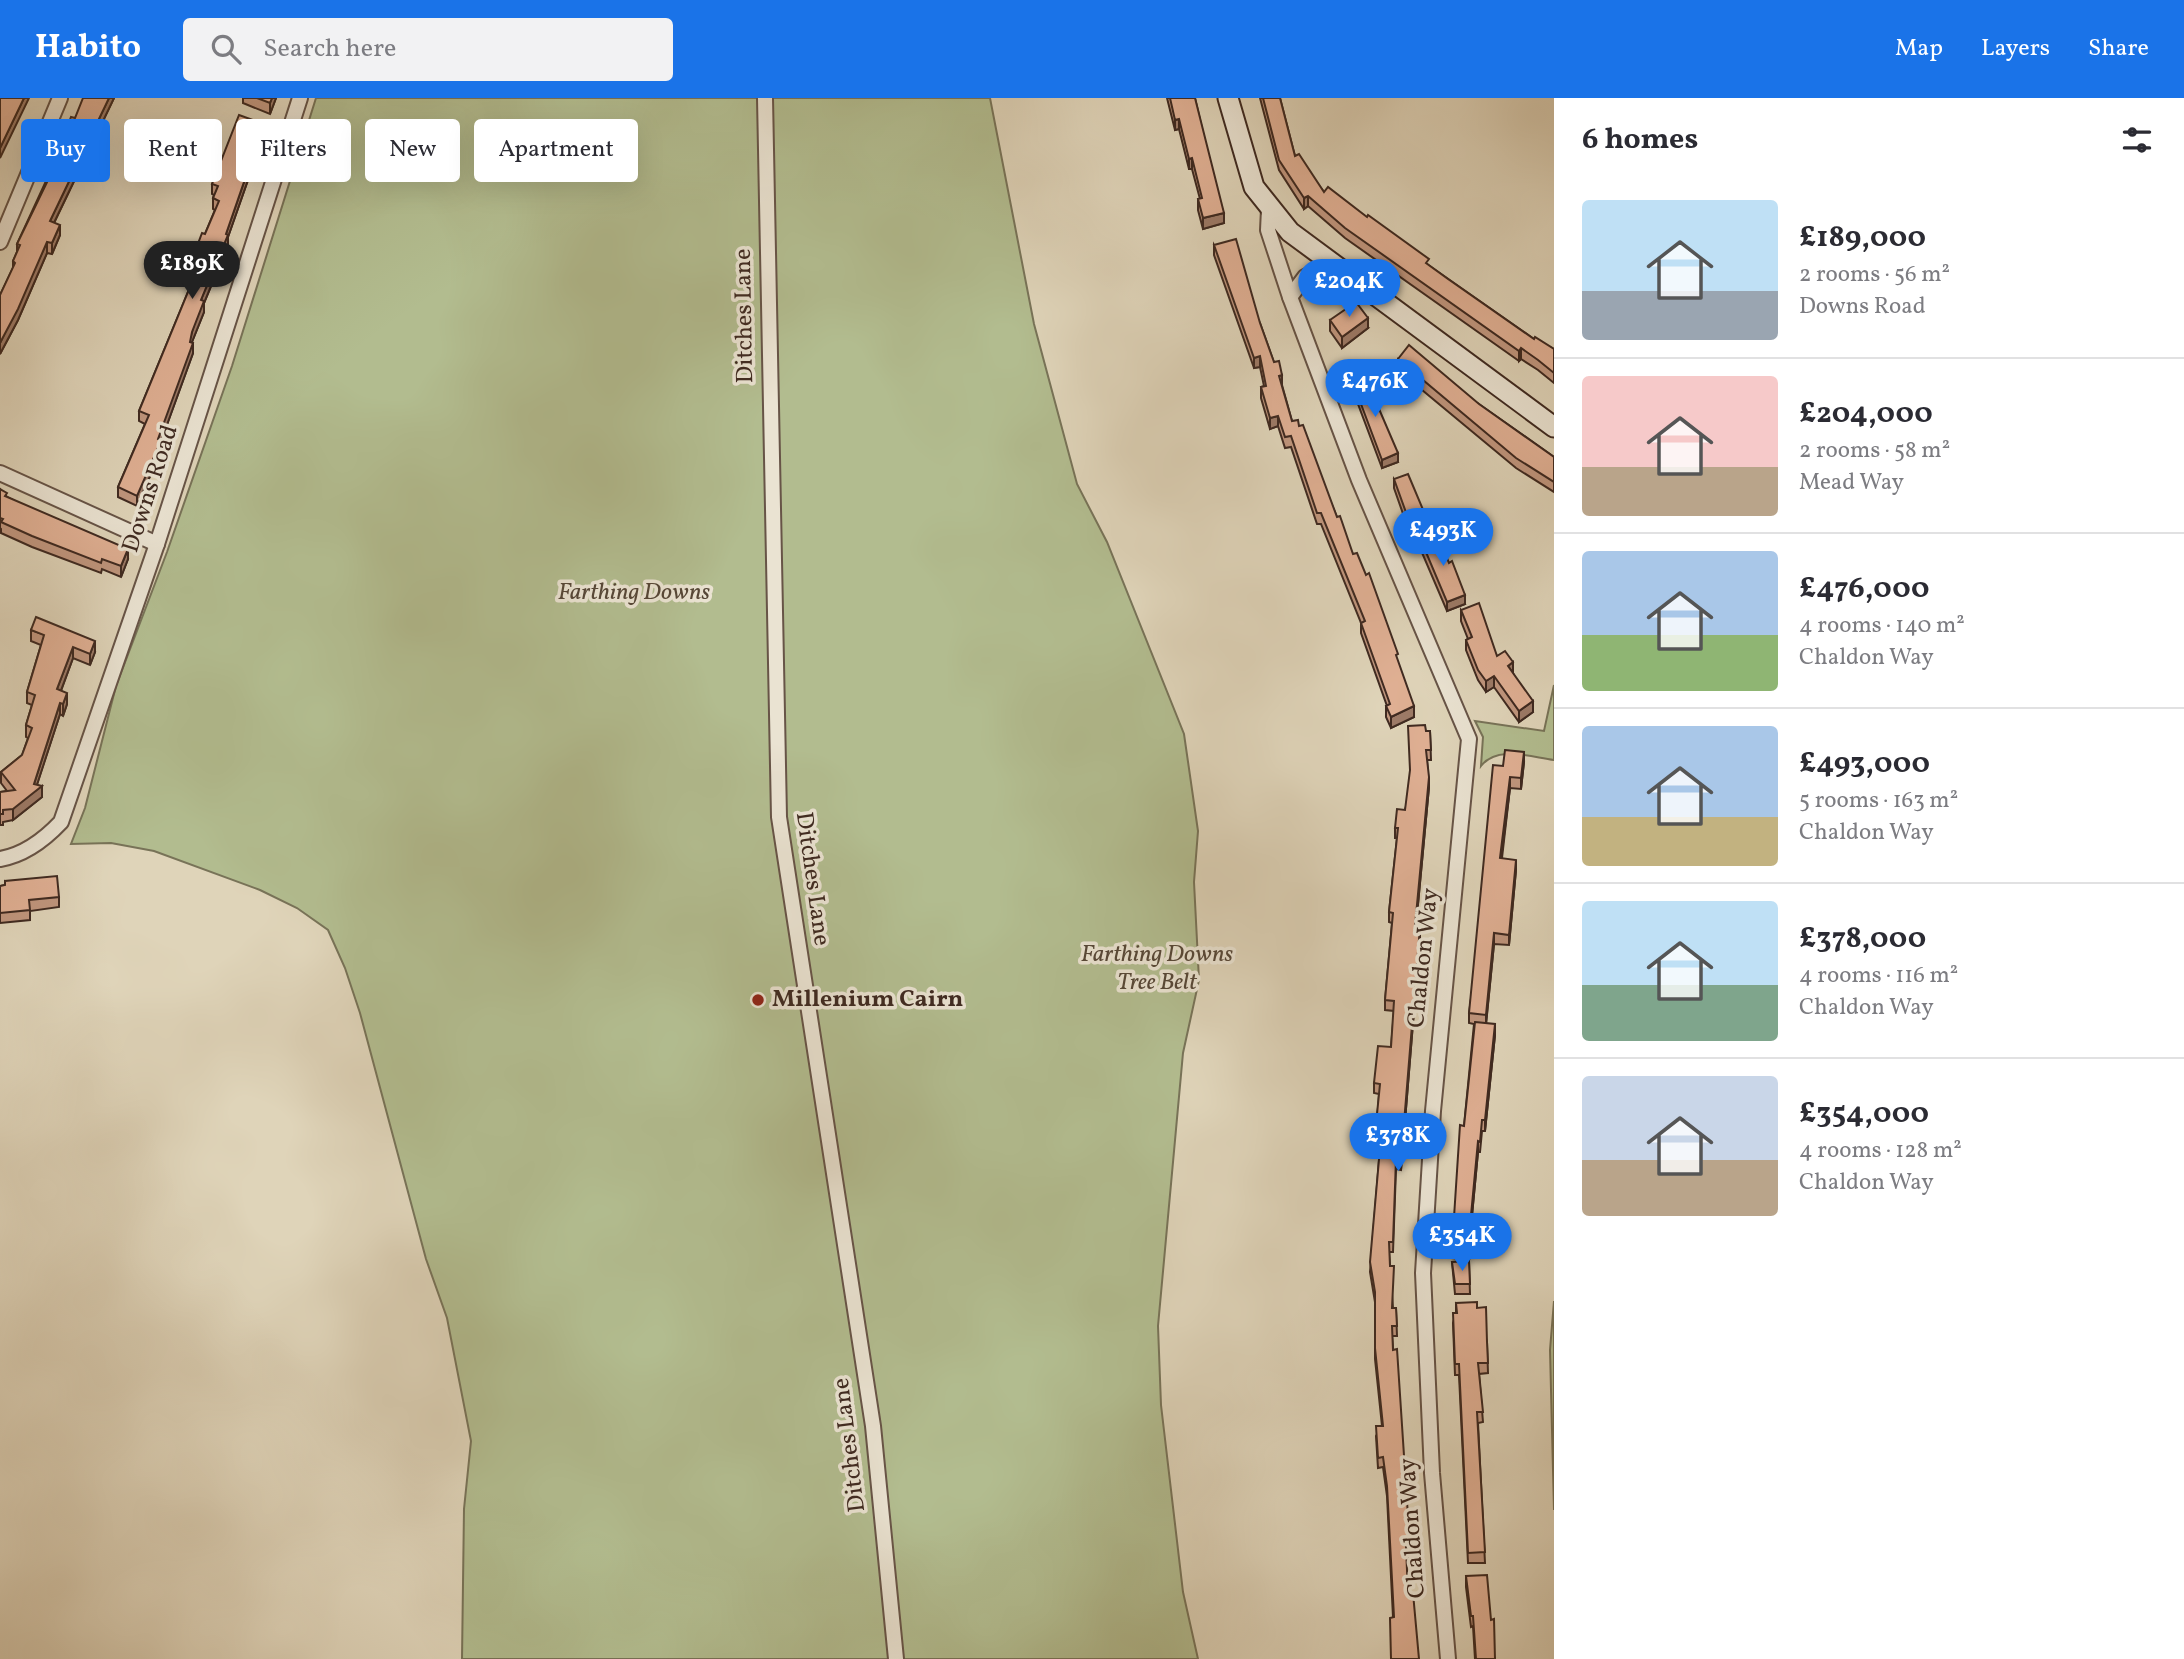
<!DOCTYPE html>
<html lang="en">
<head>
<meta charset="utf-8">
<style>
	body { margin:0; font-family:Vollkorn,serif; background:#f2f2f3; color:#2b2b33; height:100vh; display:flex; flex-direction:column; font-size:26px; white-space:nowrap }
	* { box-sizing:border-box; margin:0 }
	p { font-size:23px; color:#7c7c81 }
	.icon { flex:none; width:38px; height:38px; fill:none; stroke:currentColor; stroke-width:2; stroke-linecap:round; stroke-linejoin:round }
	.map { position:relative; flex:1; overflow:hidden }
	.details { display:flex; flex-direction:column; background:#fff; width:630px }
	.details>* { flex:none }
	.guide { position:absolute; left:21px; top:21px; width:665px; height:63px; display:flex; gap:14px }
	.price { position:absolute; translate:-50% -60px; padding:0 16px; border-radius:24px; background:#1a73e8; color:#fff; font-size:23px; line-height:46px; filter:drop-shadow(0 2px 4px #0008) }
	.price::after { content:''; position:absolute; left:50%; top:42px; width:21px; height:16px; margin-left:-10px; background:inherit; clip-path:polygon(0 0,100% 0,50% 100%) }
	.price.active { background:#222; color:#fff }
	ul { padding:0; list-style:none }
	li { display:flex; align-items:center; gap:21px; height:175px; padding:0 28px }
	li+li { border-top:2px solid #e1e1e2 }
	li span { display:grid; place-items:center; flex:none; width:196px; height:140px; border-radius:7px; color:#555 }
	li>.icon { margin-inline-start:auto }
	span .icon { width:84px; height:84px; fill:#fffc; stroke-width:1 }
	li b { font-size:30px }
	h2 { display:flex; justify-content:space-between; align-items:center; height:84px; padding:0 28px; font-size:30px }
	.chip { padding:0 24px; border-radius:7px; background:#fff; box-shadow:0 7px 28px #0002; font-size:24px; line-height:63px }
	.chip.active { background:#1a73e8; color:#fff }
	header { display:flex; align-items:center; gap:42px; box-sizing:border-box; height:98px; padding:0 35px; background:#1a73e8; color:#fff }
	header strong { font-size:33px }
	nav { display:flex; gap:38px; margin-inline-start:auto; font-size:24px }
	.search { width:490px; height:63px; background:#f2f2f3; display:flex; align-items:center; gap:18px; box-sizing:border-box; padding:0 24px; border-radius:7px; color:#7c7c81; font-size:26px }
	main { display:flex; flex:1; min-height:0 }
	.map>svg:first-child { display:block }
	.green { fill:#b2bc8f; stroke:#787358; stroke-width:2 }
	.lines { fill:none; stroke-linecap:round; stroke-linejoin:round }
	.street-casing { stroke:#675447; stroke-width:18 }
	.secondary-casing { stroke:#3f2a21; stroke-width:23 }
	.street { stroke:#eae3d2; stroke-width:14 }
	.secondary { stroke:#eae3d2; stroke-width:19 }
	.wall { fill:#c1977f; stroke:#3f2a21; stroke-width:2 }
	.shaded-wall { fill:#9d7b68; stroke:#3f2a21; stroke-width:2 }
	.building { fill:#e0b094; stroke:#3f2a21; stroke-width:2 }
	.poi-dot { fill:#8f2418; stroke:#eae3d2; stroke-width:2.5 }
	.labels { text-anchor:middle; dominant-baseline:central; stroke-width:7; stroke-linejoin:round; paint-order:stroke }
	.street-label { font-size:24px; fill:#3f2a21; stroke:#eae3d2 }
	.park-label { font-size:24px; font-style:italic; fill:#564737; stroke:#eae3d2 }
	.poi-label { font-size:24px; font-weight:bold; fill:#3f2a21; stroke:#eae3d2; text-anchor:start }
</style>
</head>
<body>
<header>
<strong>Habito</strong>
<div class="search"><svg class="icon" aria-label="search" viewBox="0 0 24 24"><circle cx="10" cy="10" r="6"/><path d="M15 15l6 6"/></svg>Search here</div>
<nav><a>Map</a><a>Layers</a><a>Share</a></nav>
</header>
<main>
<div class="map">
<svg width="1554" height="1561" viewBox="0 0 1554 1561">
	<rect width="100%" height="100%" fill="#dfd4b9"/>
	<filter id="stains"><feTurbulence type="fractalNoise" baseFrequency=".00286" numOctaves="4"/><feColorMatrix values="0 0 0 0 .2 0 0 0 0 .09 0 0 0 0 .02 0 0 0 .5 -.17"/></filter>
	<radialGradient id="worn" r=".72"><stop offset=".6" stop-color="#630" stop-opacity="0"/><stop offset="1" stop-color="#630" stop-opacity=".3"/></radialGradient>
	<g class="green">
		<polygon points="316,0 990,0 1034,226 1077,386 1107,444 1184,636 1198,733 1194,784 1199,882 1183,955 1158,1228 1161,1307 1183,1494 1198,1561 462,1561 464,1411 471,1343 447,1220 426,1161 360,915 345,870 328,832 297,810 260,792 154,753 111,745 71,746 85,710 116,588 167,454 232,268"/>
		<path d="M1554,587V662C1530,659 1497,647 1481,668L1483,639L1475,623L1544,633Z"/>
		<polygon points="1554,1203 1554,1412 1550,1252"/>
	</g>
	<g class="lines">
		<defs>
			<g id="street">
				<polyline points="765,0 779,719 873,1328 896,1561"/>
				<polyline points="1269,111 1268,132 1290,199 1359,382 1469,641 1433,1013 1423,1175 1432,1375 1448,1561"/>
				<polyline points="0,144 60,0"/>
				<polyline points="1290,199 1305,179 1332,165"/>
				<polyline points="0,375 157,446"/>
				<path d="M0,761C24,757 44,742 61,724L157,446L300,0"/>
			</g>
			<polyline id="secondary" points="1228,0 1254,89 1290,134 1554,329"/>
		</defs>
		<use href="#street" class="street-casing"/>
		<use href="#secondary" class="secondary-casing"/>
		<use href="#street" class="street"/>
		<use href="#secondary" class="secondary"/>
	</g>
	<g class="wall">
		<polygon points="114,0 54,125 60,137 52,156 47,155 18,222 0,256 0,197 13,170 13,163 17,154 17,146 75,20"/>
		<polygon points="243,0 276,0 270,16 243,5"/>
		<polygon points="1167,0 1195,0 1224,125 1203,131 1198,112 1198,101 1200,101 1192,71 1189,71 1179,31 1175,32"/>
		<polygon points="1260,0 1280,0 1295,58 1324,94 1534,241 1554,251 1554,285 1538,272 1521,261 1519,263 1345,140 1308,108 1304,111 1279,72"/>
		<polygon points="253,28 262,42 228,139 228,147 204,205 204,214 192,244 193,255 161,343 161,353 137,408 118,399 118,389 145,326 139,323 139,313 188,194 196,170 193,169 193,159 205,136 215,112 213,111 213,100 214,97 212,96 212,86"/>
		<polygon points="1214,147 1260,225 1282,287 1292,323 1299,328 1398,565 1414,619 1391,630 1386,619 1386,608 1387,608 1361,535 1361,525 1321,426 1317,426 1291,349 1285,350 1278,328 1270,331 1261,300 1261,289 1264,288 1260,269 1254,270 1214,157"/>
		<polygon points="1330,222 1368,230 1342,250 1330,233"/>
		<polygon points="1398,261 1479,306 1554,359 1554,394 1516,370 1398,272"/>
		<polygon points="1352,282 1398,364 1382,370 1352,290"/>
		<polygon points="1394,381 1424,423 1408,430 1394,390"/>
		<polygon points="0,391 7,399 128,461 121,479 102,471 101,475 32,449 1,435 1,431 0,430"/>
		<polygon points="1420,440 1465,506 1447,513 1420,450"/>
		<polygon points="1461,512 1497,558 1513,575 1533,614 1519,624 1494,589 1486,594 1478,582 1466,552 1466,542 1468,541 1461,523"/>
		<polygon points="31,532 95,554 90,567 73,560 61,593 67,606 63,618 60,616 37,686 42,699 13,722 3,724 3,727 0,727 0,694 7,693 1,685 1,674 22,657 28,640 26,639 26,627 32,607 27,605 27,594 41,547 31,543"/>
		<polygon points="1426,633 1430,633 1431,662 1427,662 1429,689 1416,828 1420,839 1401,1072 1396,1071 1393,1154 1389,1154 1393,1210 1396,1210 1397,1238 1392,1238 1410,1449 1410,1459 1407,1459 1393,1519 1387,1398 1383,1369 1378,1370 1376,1338 1382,1328 1375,1261 1375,1204 1370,1174 1381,1037 1376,1036 1379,996 1374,995 1374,985 1391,949 1394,913 1385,912 1385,902 1392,825 1389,824 1389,814 1397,740 1395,740 1395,730 1405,712"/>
		<polygon points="1524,664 1521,691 1510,690 1502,760 1516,772 1509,847 1494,846 1486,925 1495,937 1485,1033 1482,1033 1480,1054 1478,1054 1471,1128 1474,1139 1469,1162 1452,1160 1452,1150 1474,926 1469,925 1469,915 1503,668"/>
		<polygon points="5,783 59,799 59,809 30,813 30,822 0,825 0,788 5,787"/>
		<polygon points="1469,1163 1470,1196 1455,1196 1452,1164"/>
		<polygon points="1456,1205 1477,1210 1487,1244 1488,1275 1479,1276 1483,1324 1478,1325 1485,1465 1468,1465 1459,1277 1455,1277 1453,1225 1456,1215"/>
		<polygon points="1466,1478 1495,1561 1475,1561 1473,1528 1471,1529 1466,1489"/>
	</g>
	<g class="shaded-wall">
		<polygon points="24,0 29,0 0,60 0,50"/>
		<polygon points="109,0 114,0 50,133 50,123"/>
		<polygon points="272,0 276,0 270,16 270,5"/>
		<polygon points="1179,21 1179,31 1175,32 1175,22"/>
		<polygon points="262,32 262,42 228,139 228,147 204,205 204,214 192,244 193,245 193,255 160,346 161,343 161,353 137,408 137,398 158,341 192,234 201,202 226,136"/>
		<polygon points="1192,60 1192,71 1189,71 1189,61"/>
		<polygon points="1308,98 1308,108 1304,111 1304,100"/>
		<polygon points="1224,115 1224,125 1203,131 1203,120"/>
		<polygon points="60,127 60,137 52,156 52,145"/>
		<polygon points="47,144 47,155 18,222 0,256 0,245"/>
		<polygon points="1368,220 1368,230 1342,250 1342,239"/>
		<polygon points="1521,250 1521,261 1519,263 1519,253"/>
		<polygon points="1260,258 1260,269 1254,270 1254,260"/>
		<polygon points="1282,277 1282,287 1279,288 1279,278"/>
		<polygon points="1278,318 1278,328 1270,331 1270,320"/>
		<polygon points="1398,355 1398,364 1382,370 1382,362"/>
		<polygon points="1424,414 1424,423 1408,430 1408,420"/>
		<polygon points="128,451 128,461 121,479 121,468"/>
		<polygon points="1465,497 1465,506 1447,513 1447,504"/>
		<polygon points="95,543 95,554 90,567 90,556"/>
		<polygon points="73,549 73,560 57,603 57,591"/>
		<polygon points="1513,564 1513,575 1508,568"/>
		<polygon points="1494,578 1494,589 1486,594 1486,583"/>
		<polygon points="67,595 67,606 63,618 63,606"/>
		<polygon points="1533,603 1533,614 1519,624 1519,613"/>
		<polygon points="60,605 60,616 35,693 42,688 42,699 13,722 13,711 34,686"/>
		<polygon points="1414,608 1414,619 1391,630 1391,619"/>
		<polygon points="1524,654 1524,664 1521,691 1521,680"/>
		<polygon points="1429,679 1429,689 1415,838 1415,828"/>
		<polygon points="1510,679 1510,690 1500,770 1500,760"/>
		<polygon points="1516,762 1516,772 1509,847 1509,837"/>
		<polygon points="1420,829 1420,839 1401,1072 1401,1062"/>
		<polygon points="1494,835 1494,846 1486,927 1486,917"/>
		<polygon points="1495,926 1495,937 1485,1033 1485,1022"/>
		<polygon points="1478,1043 1478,1054 1470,1139 1470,1128"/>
		<polygon points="1474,1129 1474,1139 1469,1162 1469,1152"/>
	</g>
	<g class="building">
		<polygon points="0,0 24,0 0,50"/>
		<polygon points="83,0 109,0 50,123 60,127 52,145 47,144 18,211 0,245 0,197 15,165 13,163 20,147 17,146 49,80 71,19 75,20"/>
		<polygon points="257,0 272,0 270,5"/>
		<polygon points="1170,0 1195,0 1224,115 1203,120 1198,101 1202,100 1192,60 1189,61 1179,21 1175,22"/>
		<polygon points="1263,0 1280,0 1295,58 1299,56 1324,94 1328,89 1367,119 1368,117 1429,161 1426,165 1448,181 1534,241 1535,239 1554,251 1554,275 1538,262 1521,250 1519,253 1345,130 1308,98 1304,100 1279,62"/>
		<polygon points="239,17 253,22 250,28 262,32 226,136 228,137 201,202 204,203 192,234 190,244 193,245 158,341 161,343 137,398 118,389 149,317 139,313 188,194 200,161 193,159 202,135 205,136 219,103 213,100 218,88 212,86"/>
		<polygon points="1236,141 1260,225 1274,264 1279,263 1282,277 1279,278 1292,323 1298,322 1299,328 1303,327 1337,419 1340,418 1353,456 1357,455 1366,477 1369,475 1398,556 1396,557 1414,608 1391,619 1386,608 1390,606 1361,525 1365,523 1321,415 1317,415 1291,338 1285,339 1278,318 1270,320 1261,289 1266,288 1260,258 1254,260 1214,147"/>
		<polygon points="1356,204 1368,220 1342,239 1330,222"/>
		<polygon points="1409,247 1479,306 1554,359 1554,384 1516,360 1398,261"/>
		<polygon points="1364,276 1398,355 1382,362 1352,282"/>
		<polygon points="1408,376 1424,414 1408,420 1394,381"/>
		<polygon points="0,391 7,395 5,398 128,451 121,468 102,461 101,465 32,438 1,424 3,421 0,420"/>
		<polygon points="1436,434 1449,465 1452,463 1465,497 1447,504 1420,440"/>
		<polygon points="1479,505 1497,558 1505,553 1513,564 1508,568 1533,603 1519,613 1494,578 1486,583 1478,572 1466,542 1472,539 1461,512"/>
		<polygon points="36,519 95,543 90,556 73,549 57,591 67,595 63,606 60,605 34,686 42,688 13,711 3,712 3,716 0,716 0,694 15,692 1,674 22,657 32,630 26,627 35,597 27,594 44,537 31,532"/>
		<polygon points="1425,627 1426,633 1430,633 1431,652 1426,652 1429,679 1415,828 1420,829 1401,1062 1396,1061 1393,1144 1389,1144 1390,1168 1394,1168 1392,1210 1396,1210 1397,1228 1392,1228 1393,1252 1397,1251 1410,1449 1406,1449 1408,1495 1413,1495 1419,1561 1391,1561 1390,1520 1394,1519 1387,1388 1383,1359 1378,1360 1376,1328 1383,1328 1375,1250 1375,1194 1370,1164 1382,1027 1376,1026 1380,986 1374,985 1378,948 1391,949 1394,903 1385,902 1393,815 1389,814 1398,730 1395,730 1397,711 1405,712 1410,672 1408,628"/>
		<polygon points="1505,652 1524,654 1521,680 1510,679 1500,760 1516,762 1509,837 1494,835 1486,917 1469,915 1493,667 1503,668"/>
		<polygon points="57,778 59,799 29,802 30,812 0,815 0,788 5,787 5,783"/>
		<polygon points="1475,924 1495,926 1485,1022 1482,1022 1480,1044 1478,1043 1470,1128 1474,1129 1469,1152 1452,1150 1460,1027 1464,1028"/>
		<polygon points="1469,1163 1470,1186 1455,1186 1452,1164"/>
		<polygon points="1477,1204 1477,1210 1486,1209 1487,1244 1488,1265 1478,1265 1483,1314 1477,1314 1485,1454 1468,1455 1459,1266 1455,1266 1453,1215 1457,1215 1456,1205"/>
		<polygon points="1487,1477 1491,1522 1494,1521 1495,1561 1476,1561 1473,1518 1471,1518 1466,1478"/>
	</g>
	<circle class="poi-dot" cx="758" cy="902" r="7"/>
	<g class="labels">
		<g class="street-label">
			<text transform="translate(745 218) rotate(-91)">Ditches Lane</text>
			<text transform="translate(151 391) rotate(-72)">Downs Road</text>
			<text transform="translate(812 781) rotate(82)">Ditches Lane</text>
			<text transform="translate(1424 860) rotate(-84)">Chaldon Way</text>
			<text transform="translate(850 1347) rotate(-97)">Ditches Lane</text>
			<text transform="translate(1413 1430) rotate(-94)">Chaldon Way</text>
		</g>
		<g class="park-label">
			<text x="634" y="495">Farthing Downs</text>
			<text x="1157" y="857">Farthing Downs<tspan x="1157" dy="28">Tree Belt</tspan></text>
		</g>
		<g class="poi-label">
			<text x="772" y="902">Millenium Cairn</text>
		</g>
	</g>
	<rect width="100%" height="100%" filter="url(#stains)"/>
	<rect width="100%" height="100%" fill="url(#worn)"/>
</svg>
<b class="price active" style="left:192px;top:203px">£189K</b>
<b class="price" style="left:1349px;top:221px">£204K</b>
<b class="price" style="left:1375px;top:321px">£476K</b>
<b class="price" style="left:1443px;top:470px">£493K</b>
<b class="price" style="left:1398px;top:1075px">£378K</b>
<b class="price" style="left:1462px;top:1175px">£354K</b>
<div class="guide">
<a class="chip active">Buy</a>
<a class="chip">Rent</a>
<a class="chip">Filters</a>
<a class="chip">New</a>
<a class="chip">Apartment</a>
</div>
</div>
<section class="details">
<h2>6 homes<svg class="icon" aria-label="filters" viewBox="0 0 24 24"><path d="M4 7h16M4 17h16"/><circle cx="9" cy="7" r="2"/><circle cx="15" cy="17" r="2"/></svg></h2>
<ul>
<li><span style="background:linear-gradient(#bfe0f5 65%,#9aa5b1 0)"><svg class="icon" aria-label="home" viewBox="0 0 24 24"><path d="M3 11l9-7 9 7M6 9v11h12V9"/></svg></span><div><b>£189,000</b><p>2 rooms · 56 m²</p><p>Downs Road</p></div></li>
<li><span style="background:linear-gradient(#f6c9c9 65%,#b9a48a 0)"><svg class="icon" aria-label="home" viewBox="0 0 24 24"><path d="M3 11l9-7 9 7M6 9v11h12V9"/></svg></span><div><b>£204,000</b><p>2 rooms · 58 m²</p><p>Mead Way</p></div></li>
<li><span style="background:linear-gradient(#a9c7e8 60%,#8fb573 0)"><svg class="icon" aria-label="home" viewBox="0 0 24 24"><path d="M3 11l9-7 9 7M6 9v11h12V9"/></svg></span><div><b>£476,000</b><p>4 rooms · 140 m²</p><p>Chaldon Way</p></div></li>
<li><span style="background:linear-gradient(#a9c7e8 65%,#c2b280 0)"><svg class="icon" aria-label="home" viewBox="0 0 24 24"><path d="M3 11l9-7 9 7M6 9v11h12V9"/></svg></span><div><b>£493,000</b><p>5 rooms · 163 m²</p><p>Chaldon Way</p></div></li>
<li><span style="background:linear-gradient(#bfe0f5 60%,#7fa58c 0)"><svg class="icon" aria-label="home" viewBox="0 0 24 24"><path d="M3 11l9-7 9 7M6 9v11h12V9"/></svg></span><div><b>£378,000</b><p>4 rooms · 116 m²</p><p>Chaldon Way</p></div></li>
<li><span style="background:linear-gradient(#c9d6e8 60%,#b9a48a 0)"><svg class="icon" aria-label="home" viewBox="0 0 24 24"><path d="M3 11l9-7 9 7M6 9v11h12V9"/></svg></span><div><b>£354,000</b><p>4 rooms · 128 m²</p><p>Chaldon Way</p></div></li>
</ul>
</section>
</main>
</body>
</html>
